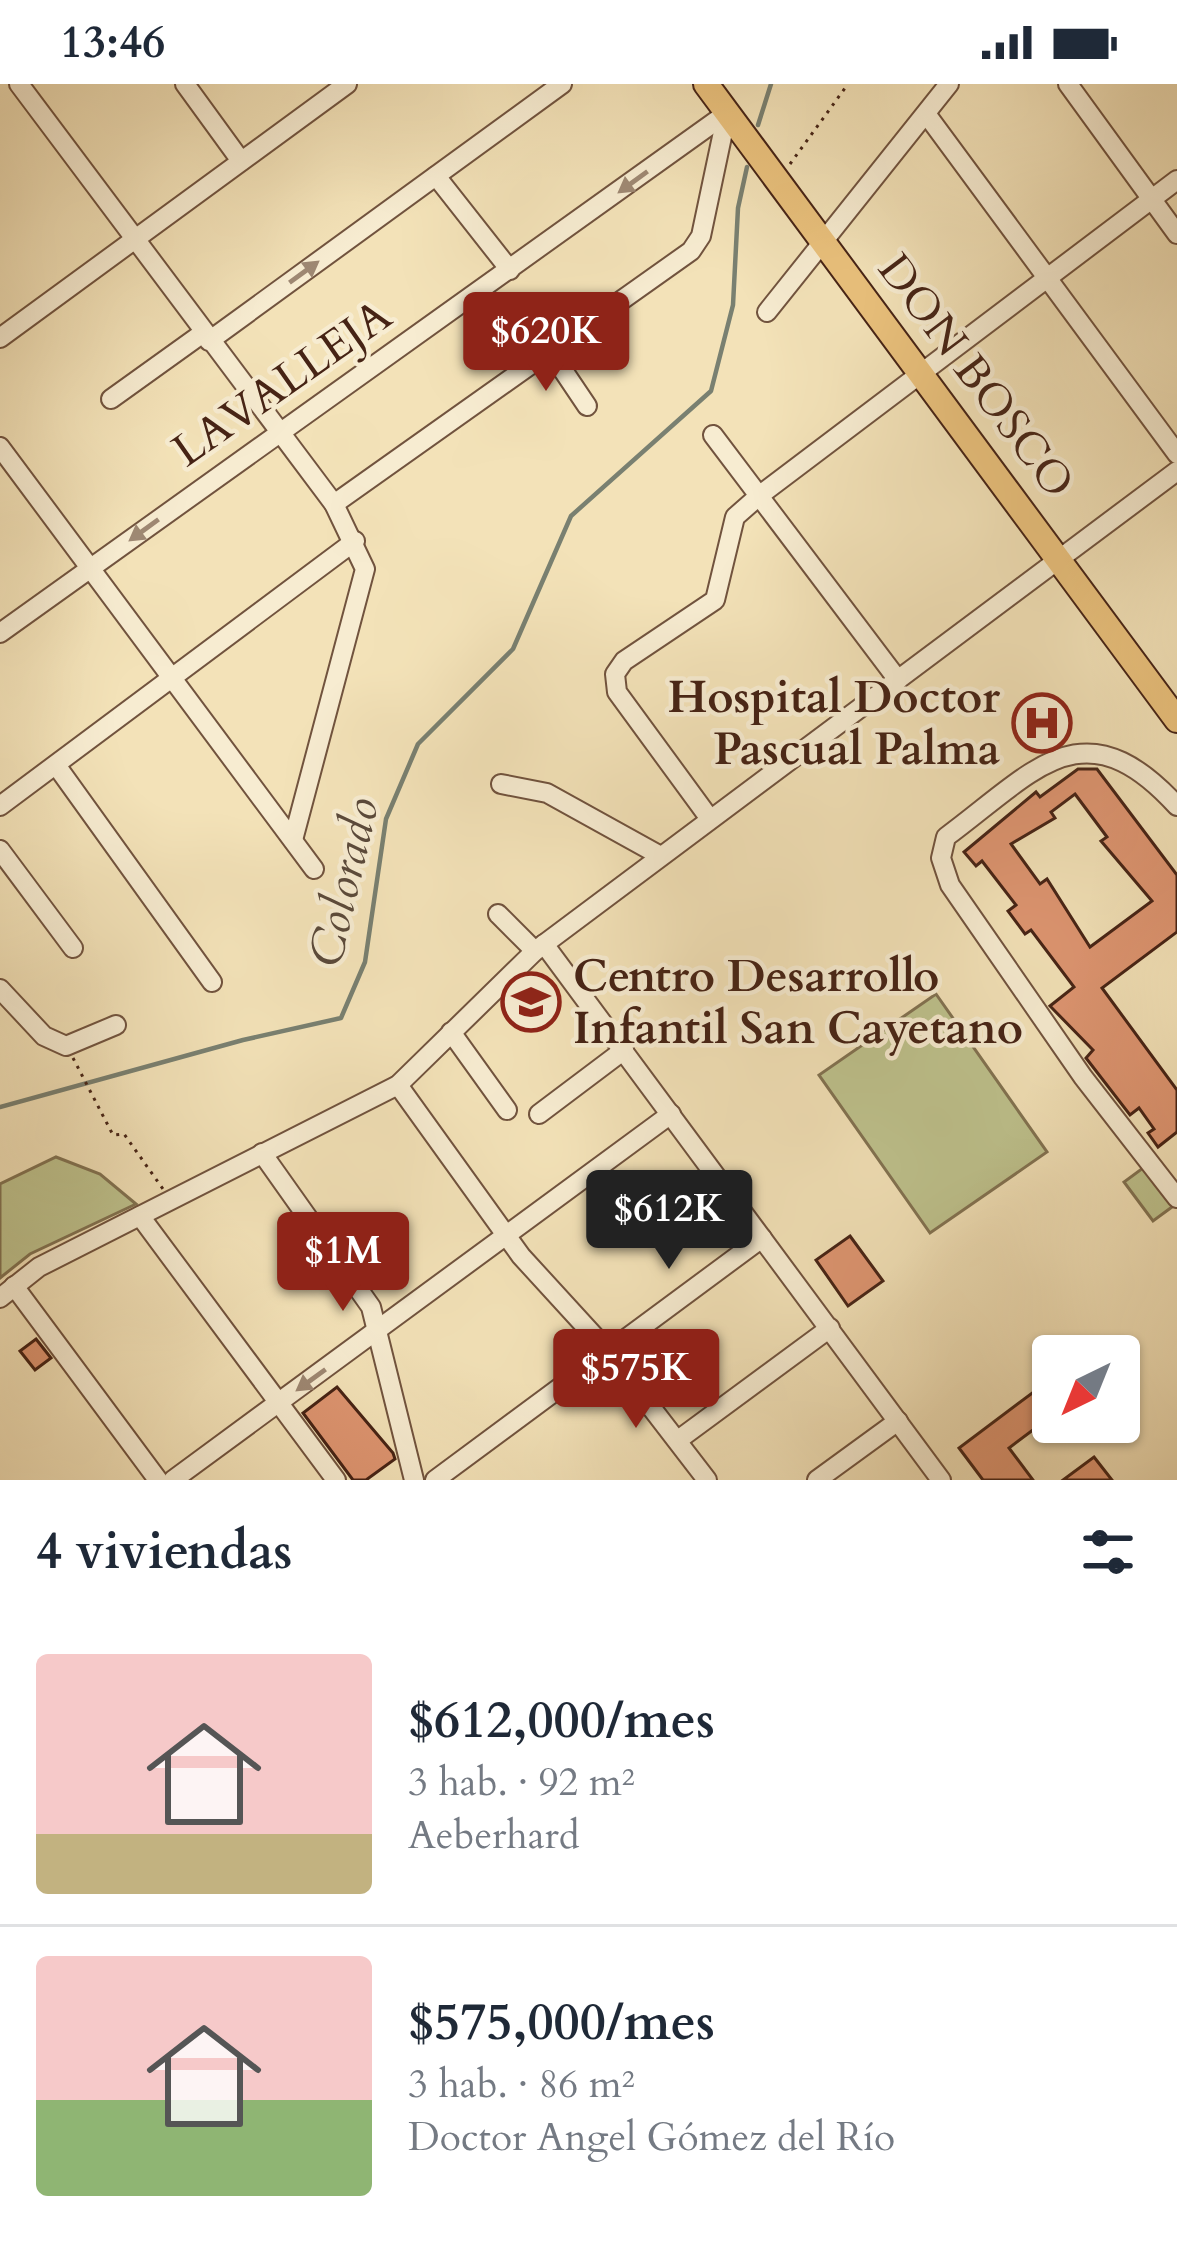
<!DOCTYPE html>
<html lang="es">
<head>
<meta charset="utf-8">
<style>
	body { margin:0; font-family:Cardo,serif; background:#f2f2f3; color:#1f2937; height:100vh; display:flex; flex-direction:column; font-size:45px; white-space:nowrap }
	* { box-sizing:border-box; margin:0 }
	p { font-size:39px; color:#747a83 }
	.icon { flex:none; width:66px; height:66px; fill:none; stroke:currentColor; stroke-width:2; stroke-linecap:round; stroke-linejoin:round }
	.map { position:relative; height:1396px; overflow:hidden }
	.details { display:flex; flex-direction:column; background:#fff; flex:1 }
	.details>* { flex:none }
	.needle { width:78px; rotate:223deg }
	.tools { position:absolute; left:1032px; top:1251px; display:grid; gap:24px }
	.tools a { display:grid; place-items:center; width:108px; height:108px; border-radius:12px; background:#fff; box-shadow:0 3px 9px #0004; font-size:60px }
	.price { position:absolute; translate:-50% -102px; padding:0 27px; border-radius:12px; background:#8f2418; color:#fff; font-size:39px; line-height:78px; filter:drop-shadow(0 3px 6px #0008) }
	.price::after { content:''; position:absolute; left:50%; top:72px; width:36px; height:27px; margin-left:-18px; background:inherit; clip-path:polygon(0 0,100% 0,50% 100%) }
	.price.active { background:#222; color:#fff }
	ul { padding:0; list-style:none }
	li { display:flex; align-items:center; gap:36px; height:300px; padding:0 36px }
	li+li { border-top:3px solid #e0e1e3 }
	li span { display:grid; place-items:center; flex:none; width:336px; height:240px; border-radius:12px; color:#555 }
	li>.icon { margin-inline-start:auto }
	span .icon { width:144px; height:144px; fill:#fffc; stroke-width:1 }
	li b { font-size:51px }
	h2 { display:flex; justify-content:space-between; align-items:center; height:144px; padding:0 36px; font-size:51px }
	.status { display:flex; justify-content:space-between; align-items:center; height:84px; padding:0 60px; background:#fff; direction:ltr }
	.status svg { height:33px; fill:currentColor }
	.map>svg:first-child { display:block }
	.green { fill:#bec28d; stroke:#827251; stroke-width:3 }
	.lines { fill:none; stroke-linecap:round; stroke-linejoin:round }
	.stream { stroke:#798071; stroke-width:4.5 }
	.building { fill:#de9571; stroke:#462315; stroke-width:3; fill-rule:evenodd }
	.minor-casing { stroke:#71533e; stroke-width:22 }
	.major-casing { stroke:#462315; stroke-width:28 }
	.path { stroke:#462315; stroke-width:3; stroke-dasharray:3 6; stroke-linecap:butt }
	.minor { stroke:#f7ecd1; stroke-width:18 }
	.major { stroke:#eac17c; stroke-width:24 }
	.oneway { fill:#9e8873 }
	.labels { text-anchor:middle; dominant-baseline:central; stroke-width:9; stroke-linejoin:round; paint-order:stroke }
	.street-label { font-size:45px; fill:#462315; stroke:#f7ecd1 }
	.poi-label { font-size:45px; font-weight:bold; fill:#462315; stroke:#f7ecd1; text-anchor:end }
	.water-label { font-size:48px; font-style:italic; fill:#5b4a3b; stroke:#f7ecd1 }
</style>
</head>
<body>
<div class="status"><b>13:46</b><svg viewBox="0 0 49 12"><path d="M0 12V9h3v3zM5 12V6h3v6zM10 12V3h3v9zM15 12V0h3v12zM26 1h20v11H26zM47 4h2v5h-2z"/></svg></div>
<div class="map">
<svg width="1177" height="1396" viewBox="0 0 1177 1396">
	<rect width="100%" height="100%" fill="#f3e2b8"/>
	<filter id="stains"><feTurbulence type="fractalNoise" baseFrequency=".00167" numOctaves="4"/><feColorMatrix values="0 0 0 0 .2 0 0 0 0 .09 0 0 0 0 .02 0 0 0 .5 -.17"/></filter>
	<radialGradient id="worn" r=".72"><stop offset=".6" stop-color="#630" stop-opacity="0"/><stop offset="1" stop-color="#630" stop-opacity=".3"/></radialGradient>
	<g class="green">
		<polygon points="936,910 1047,1068 930,1149 819,991"/>
		<polygon points="56,1073 100,1090 136,1120 30,1170 0,1194 0,1100"/>
		<polygon points="1147,1081 1176,1120 1153,1137 1124,1098"/>
	</g>
	<g class="lines">
		<g class="stream">
			<polyline points="758,41 771,0"/>
			<polyline points="0,1023 243,956 341,934 365,878 386,735 418,660 513,565 571,432 711,307 733,221 738,124 747,83"/>
		</g>
	</g>
	<g class="building">
		<path d="M1078,685H1097L1177,791V848L1102,904L1177,1006V1048L1158,1063L1148,1049L1154,1045L1139,1024L1130,1031L1086,974L1093,966L1050,922L1074,903L1031,846L1025,850L1008,827L1016,821L982,777L976,782L964,768L1036,708L1040,713ZM1075,710L1107,753L1101,757L1152,817L1090,863L1047,795L1040,800L1011,760L1055,734L1051,728Z"/>
		<polygon points="850,1152 883,1197 848,1222 816,1176"/>
		<polygon points="36,1255 51,1274 35,1286 20,1267"/>
		<polygon points="1043,1301 1053,1314 1053,1331 1009,1364 1033,1396 983,1396 959,1364"/>
		<polygon points="337,1303 393,1369 395,1375 366,1396 353,1396 303,1329"/>
		<polygon points="1094,1373 1112,1396 1063,1396"/>
	</g>
	<g class="lines">
		<defs>
			<g id="minor">
				<polyline points="19,0 334,420 365,485 293,756"/>
				<polyline points="185,0 241,77"/>
				<polyline points="1068,0 1177,150"/>
				<polyline points="927,31 1177,370"/>
				<polyline points="436,92 510,186"/>
				<polyline points="767,228 949,0"/>
				<polyline points="0,254 347,0"/>
				<polyline points="209,257 562,0"/>
				<polyline points="550,267 587,322"/>
				<polyline points="111,315 203,249"/>
				<polyline points="713,351 898,596"/>
				<polyline points="0,363 314,785"/>
				<polyline points="334,420 691,167 701,152 727,29"/>
				<polyline points="0,549 727,29"/>
				<polyline points="56,681 212,898"/>
				<polyline points="501,700 547,709 659,771"/>
				<polyline points="0,722 355,457"/>
				<path d="M1177,722C1083,619 1034,688 946,753L941,774L950,801L1083,993L1177,1114"/>
				<polyline points="710,735 617,608 615,590 624,577 715,516 735,433 760,411 1177,96"/>
				<polyline points="0,766 73,864"/>
				<polyline points="498,830 535,867"/>
				<polyline points="544,860 941,1396"/>
				<polyline points="0,905 44,952 66,962 116,941"/>
				<polyline points="451,948 507,1026"/>
				<polyline points="398,1001 521,1172 607,1266 707,1396"/>
				<polyline points="539,1030 624,966"/>
				<polyline points="262,1069 371,1223 414,1396"/>
				<polyline points="140,1132 336,1396"/>
				<polyline points="14,1202 158,1396"/>
				<polyline points="0,1214 39,1183 398,1001 535,867 1177,387"/>
				<polyline points="678,1356 830,1244"/>
				<polyline points="173,1396 671,1030"/>
				<polyline points="435,1396 762,1154"/>
				<polyline points="817,1396 898,1337"/>
			</g>
			<polyline id="major" points="706,0 1177,636"/>
		</defs>
		<use href="#minor" class="minor-casing"/>
		<use href="#major" class="major-casing"/>
		<g class="path">
			<polyline points="790,80 848,0"/>
			<polyline points="73,974 113,1051 124,1050 163,1105"/>
		</g>
		<use href="#minor" class="minor"/>
		<use href="#major" class="major"/>
	</g>
	<defs><path id="oneway-solid" d="M-6-.8H1V-3.2L6.5 0L1 3.2V.8H-6Z" transform="scale(3)"/></defs>
	<g class="oneway">
		<use href="#oneway-solid" transform="translate(633 98) rotate(144)"/>
		<use href="#oneway-solid" transform="translate(304 188) rotate(-36)"/>
		<use href="#oneway-solid" transform="translate(144 446) rotate(144)"/>
		<use href="#oneway-solid" transform="translate(311 1296) rotate(144)"/>
	</g>
	<defs>
		<symbol id="hospital-ring" viewBox="-11 -11 22 22"><circle r="9.5" fill="#f7ecd1" stroke="#8f2418" stroke-width="1.5"/><path d="M-5-5h3v3.5h4V-5h3V5h-3V1.5h-4V5h-3Z" fill="#8f2418"/></symbol>
		<symbol id="school-ring" viewBox="-11 -11 22 22"><circle r="9.5" fill="#f7ecd1" stroke="#8f2418" stroke-width="1.5"/><path d="M0-5L7-2L0 1L-7-2ZM-4 1L0 2.5L4 1V4Q0 6-4 4Z" fill="#8f2418"/></symbol>
	</defs>
	<g fill-rule="evenodd">
		<use href="#hospital-ring" x="1009" y="606" width="66" height="66"/>
		<use href="#school-ring" x="498" y="885" width="66" height="66"/>
	</g>
	<g class="labels">
		<g class="street-label">
			<text transform="translate(976 292) rotate(53)">DON BOSCO</text>
			<text transform="translate(282 299) rotate(-35)">LAVALLEJA</text>
		</g>
		<g class="poi-label">
			<text x="1000" y="613">Hospital Doctor<tspan x="1000" dy="52">Pascual Palma</tspan></text>
			<text x="573" y="892" text-anchor="start">Centro Desarrollo<tspan x="573" dy="52">Infantil San Cayetano</tspan></text>
		</g>
		<g class="water-label">
			<text transform="translate(344 798) rotate(-77)">Colorado</text>
		</g>
	</g>
	<rect width="100%" height="100%" filter="url(#stains)"/>
	<rect width="100%" height="100%" fill="url(#worn)"/>
</svg>
<div class="tools">
<a><svg class="needle" viewBox="-14 -14 28 28"><path d="M0-13l5 13h-10z" fill="#e53935"/><path d="M0 13l5-13h-10z" fill="#747a83"/></svg></a>
</div>
<b class="price" style="left:546px;top:310px">$620K</b>
<b class="price active" style="left:669px;top:1188px">$612K</b>
<b class="price" style="left:343px;top:1230px">$1M</b>
<b class="price" style="left:636px;top:1347px">$575K</b>
</div>
<section class="details">
<h2>4 viviendas<svg class="icon" aria-label="filters" viewBox="0 0 24 24"><path d="M4 7h16M4 17h16"/><circle cx="9" cy="7" r="2"/><circle cx="15" cy="17" r="2"/></svg></h2>
<ul>
<li><span style="background:linear-gradient(#f6c9c9 75%,#c2b280 0)"><svg class="icon" aria-label="home" viewBox="0 0 24 24"><path d="M3 11l9-7 9 7M6 9v11h12V9"/></svg></span><div><b>$612,000/mes</b><p>3 hab. · 92 m²</p><p>Aeberhard</p></div></li>
<li><span style="background:linear-gradient(#f6c9c9 60%,#8fb573 0)"><svg class="icon" aria-label="home" viewBox="0 0 24 24"><path d="M3 11l9-7 9 7M6 9v11h12V9"/></svg></span><div><b>$575,000/mes</b><p>3 hab. · 86 m²</p><p>Doctor Angel Gómez del Río</p></div></li>
</ul>
</section>
</body>
</html>
